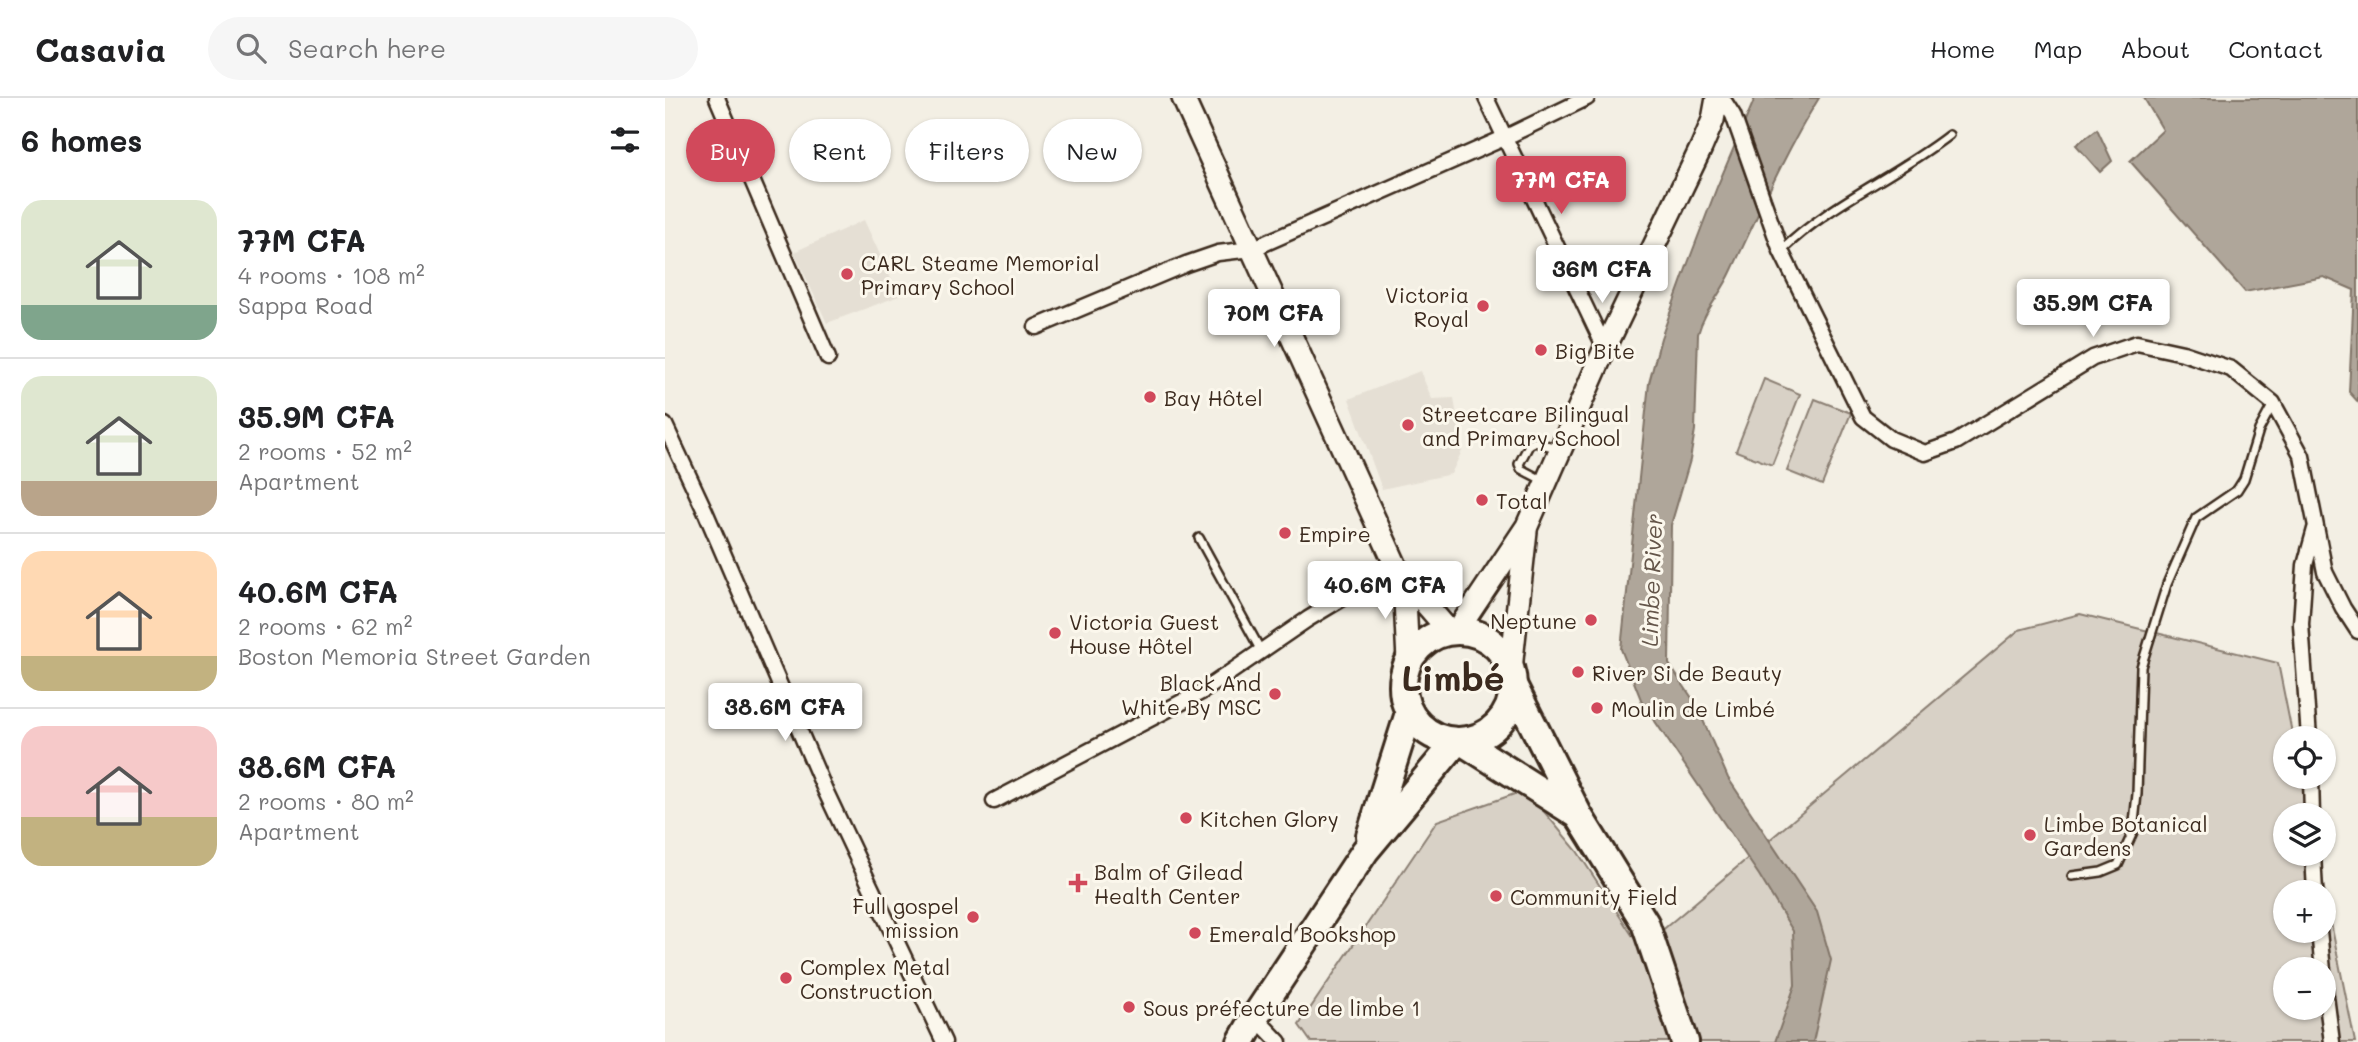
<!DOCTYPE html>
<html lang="en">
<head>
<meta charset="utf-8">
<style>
	body { margin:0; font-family:Mali,sans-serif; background:#f6f6f6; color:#202124; height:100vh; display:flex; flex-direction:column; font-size:26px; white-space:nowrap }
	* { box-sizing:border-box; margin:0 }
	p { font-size:23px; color:#757577 }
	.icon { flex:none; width:38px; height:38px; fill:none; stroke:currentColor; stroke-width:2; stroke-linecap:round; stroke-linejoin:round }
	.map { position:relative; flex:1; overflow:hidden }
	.sheet { display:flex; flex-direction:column; background:#fff; width:665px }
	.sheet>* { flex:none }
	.top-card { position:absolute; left:21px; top:21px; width:665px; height:63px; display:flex; gap:14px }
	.controls { position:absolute; left:1608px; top:628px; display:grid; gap:14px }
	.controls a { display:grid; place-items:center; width:63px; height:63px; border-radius:50%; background:#fff; box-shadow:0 2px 5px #0004; font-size:35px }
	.price { position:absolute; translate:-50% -60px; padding:0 16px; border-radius:7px; background:#fff; color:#222; font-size:23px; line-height:46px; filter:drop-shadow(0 2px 4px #0008) }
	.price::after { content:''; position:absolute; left:50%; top:42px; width:21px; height:16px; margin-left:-10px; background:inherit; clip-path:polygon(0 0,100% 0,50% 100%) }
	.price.active { background:#d1495b; color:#fff }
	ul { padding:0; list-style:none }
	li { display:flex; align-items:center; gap:21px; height:175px; padding:0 21px }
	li+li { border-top:2px solid #e0e0e0 }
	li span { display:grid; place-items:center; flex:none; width:196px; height:140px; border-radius:21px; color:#555 }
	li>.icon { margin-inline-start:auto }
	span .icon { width:84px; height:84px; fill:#fffc; stroke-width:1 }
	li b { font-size:30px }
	h2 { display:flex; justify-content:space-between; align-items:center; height:84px; padding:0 21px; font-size:30px }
	.pill { padding:0 24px; border-radius:32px; background:#fff; box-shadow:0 2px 5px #0004; font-size:24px; line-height:63px }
	.pill.active { background:#d1495b; color:#fff }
	header { display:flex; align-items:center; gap:42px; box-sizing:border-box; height:98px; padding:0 35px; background:#fff; border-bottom:2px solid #e0e0e0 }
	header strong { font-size:33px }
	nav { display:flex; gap:38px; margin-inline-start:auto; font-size:24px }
	.search { width:490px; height:63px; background:#f6f6f6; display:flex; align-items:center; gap:18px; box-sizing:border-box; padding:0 24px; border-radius:38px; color:#757577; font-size:26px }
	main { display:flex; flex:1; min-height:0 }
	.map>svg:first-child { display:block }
	.built { fill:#e5dfd4 }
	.green { fill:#d8d1c6; stroke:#8a7e72; stroke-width:2; fill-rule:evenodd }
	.water { fill:#afa69a; stroke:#817468; stroke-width:2 }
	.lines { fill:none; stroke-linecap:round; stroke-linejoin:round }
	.lane-casing { stroke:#3b2a1e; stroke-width:12 }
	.street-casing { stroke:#3b2a1e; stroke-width:19 }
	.secondary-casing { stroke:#3b2a1e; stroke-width:26 }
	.highway-casing { stroke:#3b2a1e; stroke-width:32 }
	.lane { stroke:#fbf7ec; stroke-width:7 }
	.street { stroke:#fbf7ec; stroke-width:14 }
	.secondary { stroke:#fbf7ec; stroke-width:21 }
	.highway { stroke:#fbf7ec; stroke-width:26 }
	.poi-dot { fill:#d1495b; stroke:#fbf7ec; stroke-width:2.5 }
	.labels { text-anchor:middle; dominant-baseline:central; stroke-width:6; stroke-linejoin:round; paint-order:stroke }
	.poi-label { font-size:21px; fill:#3b2a1e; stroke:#fbf7ec; text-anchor:start }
	.water-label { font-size:23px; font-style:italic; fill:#645549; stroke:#fbf7ec }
	.town-label { font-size:35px; font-weight:bold; fill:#3b2a1e; stroke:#fbf7ec }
</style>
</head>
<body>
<header>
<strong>Casavia</strong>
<div class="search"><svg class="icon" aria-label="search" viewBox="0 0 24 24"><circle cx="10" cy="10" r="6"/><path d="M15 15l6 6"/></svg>Search here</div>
<nav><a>Home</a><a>Map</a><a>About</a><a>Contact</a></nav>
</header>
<main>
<section class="sheet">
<h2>6 homes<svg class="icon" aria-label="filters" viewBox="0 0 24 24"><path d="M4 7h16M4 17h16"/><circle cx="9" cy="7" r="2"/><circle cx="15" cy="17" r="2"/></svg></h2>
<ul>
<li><span style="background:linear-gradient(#dfe7d0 75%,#7fa58c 0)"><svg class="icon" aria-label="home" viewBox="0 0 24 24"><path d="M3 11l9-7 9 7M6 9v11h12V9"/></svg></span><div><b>77M CFA</b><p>4 rooms · 108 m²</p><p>Sappa Road</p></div></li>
<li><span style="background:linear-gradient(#dfe7d0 75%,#b9a48a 0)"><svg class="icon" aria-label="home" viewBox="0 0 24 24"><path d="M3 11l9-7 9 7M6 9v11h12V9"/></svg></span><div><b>35.9M CFA</b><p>2 rooms · 52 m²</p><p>Apartment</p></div></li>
<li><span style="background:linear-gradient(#ffd9b3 75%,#c2b280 0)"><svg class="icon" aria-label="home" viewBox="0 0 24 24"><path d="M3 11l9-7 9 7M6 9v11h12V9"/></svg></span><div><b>40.6M CFA</b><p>2 rooms · 62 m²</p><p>Boston Memoria Street Garden</p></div></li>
<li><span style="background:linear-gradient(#f6c9c9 65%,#c2b280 0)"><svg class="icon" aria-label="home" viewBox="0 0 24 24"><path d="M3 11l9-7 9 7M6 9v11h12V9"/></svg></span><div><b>38.6M CFA</b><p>2 rooms · 80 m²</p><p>Apartment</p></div></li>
</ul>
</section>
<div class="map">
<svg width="1693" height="944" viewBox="0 0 1693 944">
	<rect width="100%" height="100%" fill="#f3efe4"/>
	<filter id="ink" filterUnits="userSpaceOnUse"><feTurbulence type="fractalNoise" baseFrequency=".0143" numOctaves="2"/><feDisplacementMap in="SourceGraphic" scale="14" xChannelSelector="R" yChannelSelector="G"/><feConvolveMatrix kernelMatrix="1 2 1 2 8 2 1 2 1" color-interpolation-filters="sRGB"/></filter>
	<g filter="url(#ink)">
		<g class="built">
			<polygon points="199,122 234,198 162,225 129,154"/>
			<polygon points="755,273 767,301 789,300 797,353 786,376 717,391 684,301"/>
		</g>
		<g class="green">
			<polygon points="1099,281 1135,296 1107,367 1071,353"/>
			<polygon points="1150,301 1186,315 1157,387 1122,373"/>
			<path d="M1415,516L1613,565L1628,640H1620V679H1636L1644,717L1620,718V756H1652L1690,944H1017L982,845L1354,532ZM1620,794H1659V833H1620ZM1620,872H1659V910H1620Z"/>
			<polygon points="861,692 912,753 971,843 1008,944 646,944 634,927 772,723"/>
		</g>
		<g class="water">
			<path d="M1090,0H1154C1119,56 1094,115 1066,174C1056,196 1039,213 1033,236L1030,332L1025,362L1006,427L1004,566L1031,606L1063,680L1152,814L1166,862L1148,944H1110L1130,887L1128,833L1094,777L977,604L956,551L984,285L996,240L1023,165L1052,89Z"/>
			<polygon points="1479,0 1693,0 1693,304 1684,294 1689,192 1659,179 1580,194 1465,63 1498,32"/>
			<polygon points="1432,31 1447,63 1435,74 1411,47"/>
		</g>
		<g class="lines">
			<defs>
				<g id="lane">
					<path d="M1116,153C1165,105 1230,79 1284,37"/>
					<polyline points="879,383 856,371 854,366 864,347 869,344 892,350"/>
					<polyline points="534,440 596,553"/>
					<polyline points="1407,778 1436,774 1453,767 1468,734 1472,696 1476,569 1502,486 1531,420 1572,392 1579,381 1594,332 1608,306"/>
				</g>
				<g id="street">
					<polyline points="52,0 163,260"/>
					<polyline points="821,0 940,250"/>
					<polyline points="1057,0 1068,17 1116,153 1198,319 1226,341 1260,355 1291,344 1428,260 1472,245 1518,255 1566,271 1608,305 1637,358 1660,474 1678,510 1693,533"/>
					<polyline points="371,229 521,166 553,155 587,151 839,40 922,0"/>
					<polyline points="0,327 40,413 160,692 279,944"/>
					<polyline points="1644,640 1636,526 1640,467 1650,431"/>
					<polyline points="1646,679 1647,718"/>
					<polyline points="329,703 538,593 643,521 731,468"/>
					<polyline points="1648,756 1650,794"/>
					<polyline points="1654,833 1658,872"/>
					<polyline points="1659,883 1667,944"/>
					<polyline points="590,919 614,944"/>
				</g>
				<g id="secondary">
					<polyline points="518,0 731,468 739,481 784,533"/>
					<polyline points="739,481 743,563"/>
					<polyline points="792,533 862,428 940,250 1036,50 1048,22 1052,0"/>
					<polyline points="846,571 861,433"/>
				</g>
				<g id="highway">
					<circle cx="793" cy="588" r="55"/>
					<polyline points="848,587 914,718 980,825 1020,944"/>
					<polyline points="798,644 913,717"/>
					<polyline points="705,738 744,615"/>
					<polyline points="576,944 590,919 700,753 791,644"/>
				</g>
			</defs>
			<use href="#lane" class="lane-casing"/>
			<use href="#street" class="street-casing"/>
			<use href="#secondary" class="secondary-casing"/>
			<use href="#highway" class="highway-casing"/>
			<use href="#lane" class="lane"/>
			<use href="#street" class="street"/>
			<use href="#secondary" class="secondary"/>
			<use href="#highway" class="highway"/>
		</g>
	</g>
	<g class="poi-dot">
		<circle cx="182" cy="176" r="7"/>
		<circle cx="818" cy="208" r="7"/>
		<circle cx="876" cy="252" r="7"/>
		<circle cx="485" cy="299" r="7"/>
		<circle cx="743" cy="327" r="7"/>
		<circle cx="817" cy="402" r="7"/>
		<circle cx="620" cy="435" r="7"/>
		<circle cx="926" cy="522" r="7"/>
		<circle cx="390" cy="535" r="7"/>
		<circle cx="913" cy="574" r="7"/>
		<circle cx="610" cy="596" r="7"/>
		<circle cx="932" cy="610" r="7"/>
		<circle cx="521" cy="720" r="7"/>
		<circle cx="1365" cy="737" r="7"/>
		<path d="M409.5 774.5h7v7h7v7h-7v7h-7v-7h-7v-7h7z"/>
		<circle cx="831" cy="798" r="7"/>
		<circle cx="308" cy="819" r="7"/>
		<circle cx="530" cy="835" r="7"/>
		<circle cx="121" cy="880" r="7"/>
		<circle cx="464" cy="909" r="7"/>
	</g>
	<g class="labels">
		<g class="poi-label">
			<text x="196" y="164">CARL Steame Memorial<tspan x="196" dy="24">Primary School</tspan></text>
			<text x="804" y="196" text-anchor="end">Victoria<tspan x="804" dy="24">Royal</tspan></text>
			<text x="890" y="252">Big Bite</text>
			<text x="499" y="299">Bay Hôtel</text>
			<text x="757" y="315">Streetcare Bilingual<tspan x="757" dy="24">and Primary School</tspan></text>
			<text x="831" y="402">Total</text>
			<text x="634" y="435">Empire</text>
			<text x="912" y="522" text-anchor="end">Neptune</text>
			<text x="404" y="523">Victoria Guest<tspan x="404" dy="24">House Hôtel</tspan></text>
			<text x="927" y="574">River Si de Beauty</text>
			<text x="596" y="584" text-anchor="end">Black And<tspan x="596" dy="24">White By MSC</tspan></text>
			<text x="946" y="610">Moulin de Limbé</text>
			<text x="535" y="720">Kitchen Glory</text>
			<text x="1379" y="725">Limbe Botanical<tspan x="1379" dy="24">Gardens</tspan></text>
			<text x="429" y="773">Balm of Gilead<tspan x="429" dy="24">Health Center</tspan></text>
			<text x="845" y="798">Community Field</text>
			<text x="294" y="807" text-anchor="end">Full gospel<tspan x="294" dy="24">mission</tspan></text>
			<text x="544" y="835">Emerald Bookshop</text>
			<text x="135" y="868">Complex Metal<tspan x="135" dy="24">Construction</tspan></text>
			<text x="478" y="909">Sous préfecture de limbe 1</text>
		</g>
		<g class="water-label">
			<text transform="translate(986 482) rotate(-88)">Limbe River</text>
		</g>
		<g class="town-label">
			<text x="788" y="579">Limbé</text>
		</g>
	</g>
</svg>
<div class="controls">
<a><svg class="icon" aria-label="locate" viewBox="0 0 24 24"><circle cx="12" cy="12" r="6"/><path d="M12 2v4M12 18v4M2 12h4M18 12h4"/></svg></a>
<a><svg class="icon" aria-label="layers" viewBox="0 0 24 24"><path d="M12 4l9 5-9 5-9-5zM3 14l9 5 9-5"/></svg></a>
<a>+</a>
<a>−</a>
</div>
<b class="price active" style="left:896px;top:118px">77M CFA</b>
<b class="price" style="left:937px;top:207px">36M CFA</b>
<b class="price" style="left:1428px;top:241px">35.9M CFA</b>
<b class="price" style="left:609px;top:251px">70M CFA</b>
<b class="price" style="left:720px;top:523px">40.6M CFA</b>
<b class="price" style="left:120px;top:645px">38.6M CFA</b>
<div class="top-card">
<a class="pill active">Buy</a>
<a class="pill">Rent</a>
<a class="pill">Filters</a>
<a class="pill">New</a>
</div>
</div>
</main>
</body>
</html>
